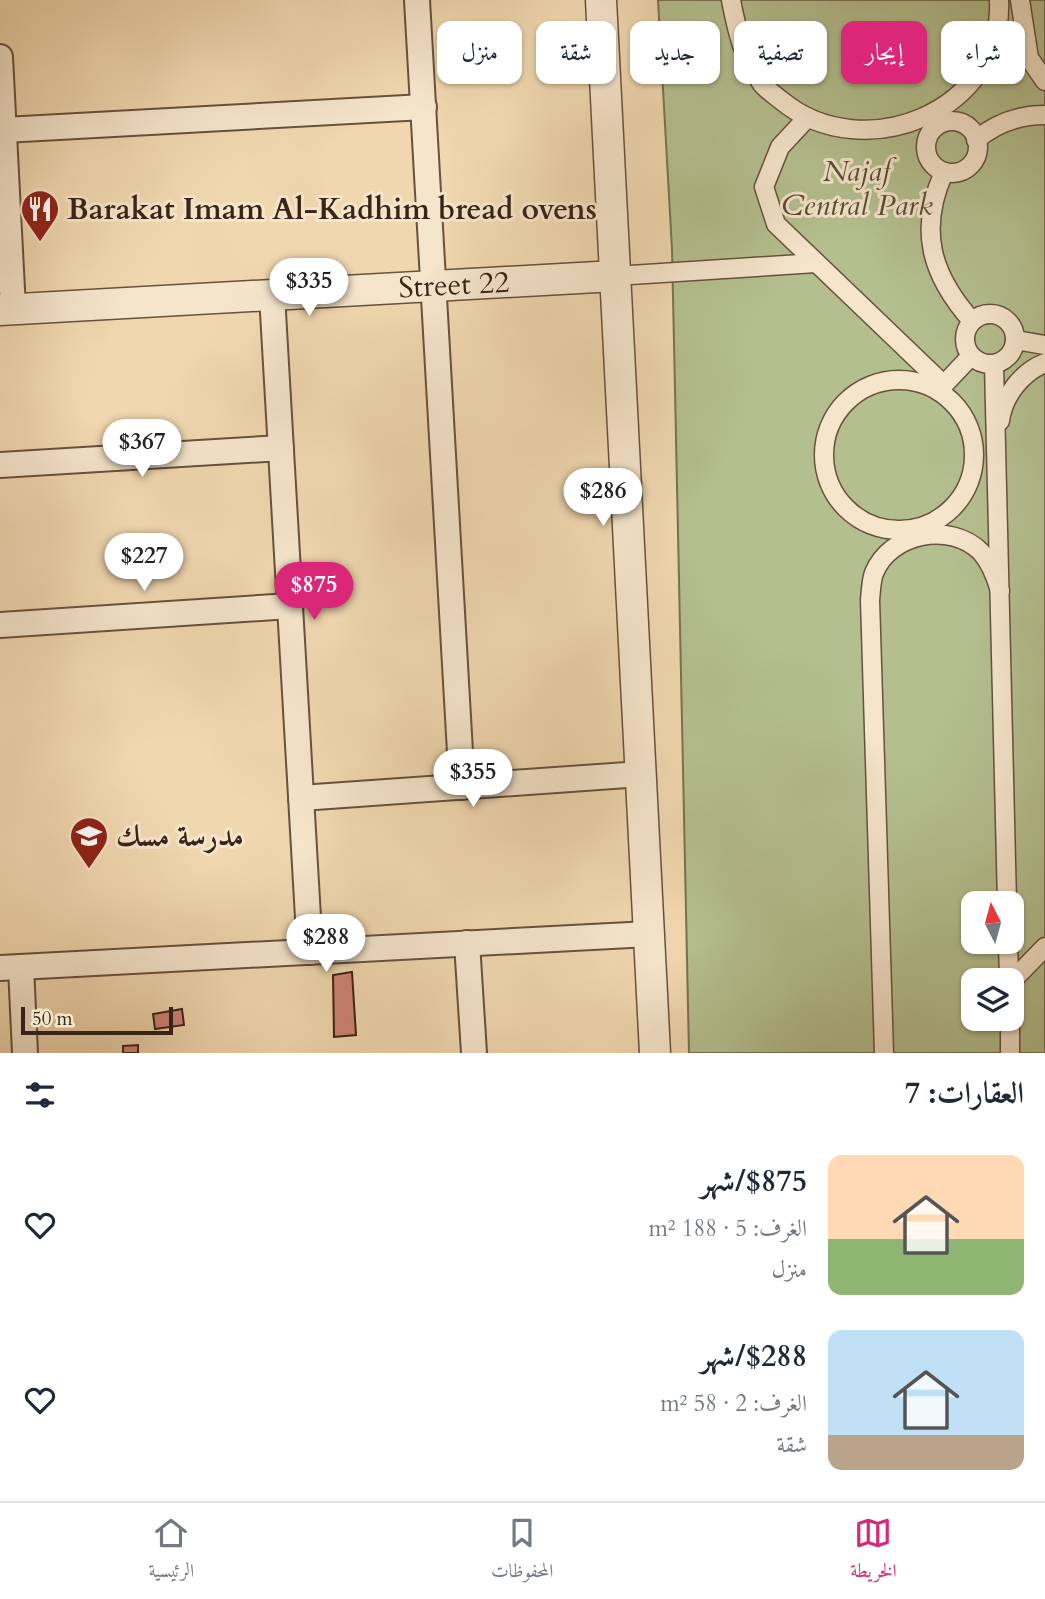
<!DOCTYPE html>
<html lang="ar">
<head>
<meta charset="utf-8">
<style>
	body { margin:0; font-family:Cardo,Amiri,serif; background:#f6f6f7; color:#1f2937; direction:rtl; height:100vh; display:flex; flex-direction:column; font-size:26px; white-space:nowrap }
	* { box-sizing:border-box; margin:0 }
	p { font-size:23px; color:#747a83 }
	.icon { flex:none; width:38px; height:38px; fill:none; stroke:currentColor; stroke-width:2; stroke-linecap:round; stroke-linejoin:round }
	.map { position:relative; height:1053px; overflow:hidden; direction:ltr }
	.sheet { display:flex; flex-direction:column; background:#fff; flex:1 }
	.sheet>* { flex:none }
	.top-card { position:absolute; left:21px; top:21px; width:1004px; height:63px; direction:rtl; display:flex; gap:14px }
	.needle { width:46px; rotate:354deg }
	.fabs { position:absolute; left:961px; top:891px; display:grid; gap:14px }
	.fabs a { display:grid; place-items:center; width:63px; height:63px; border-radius:14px; background:#fff; box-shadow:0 2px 5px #0004; font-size:35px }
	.scale { position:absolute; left:21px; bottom:18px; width:152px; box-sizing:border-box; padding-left:7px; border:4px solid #3a2417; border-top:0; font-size:19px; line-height:24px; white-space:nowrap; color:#3a2417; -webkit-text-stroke:5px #f5e5cb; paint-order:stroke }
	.price { position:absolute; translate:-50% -60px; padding:0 16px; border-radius:24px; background:#fff; color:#222; font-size:23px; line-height:46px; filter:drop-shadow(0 2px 4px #0008) }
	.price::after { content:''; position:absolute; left:50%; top:42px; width:21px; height:16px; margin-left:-10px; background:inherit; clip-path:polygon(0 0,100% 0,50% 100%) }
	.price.selected { background:#db2777; color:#fff }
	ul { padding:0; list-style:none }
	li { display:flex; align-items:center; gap:21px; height:175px; padding:0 21px }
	li span { display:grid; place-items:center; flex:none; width:196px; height:140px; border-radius:14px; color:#555 }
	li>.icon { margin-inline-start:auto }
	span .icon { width:84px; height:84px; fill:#fffc; stroke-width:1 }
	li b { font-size:30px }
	h2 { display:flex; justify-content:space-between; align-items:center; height:84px; padding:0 21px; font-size:30px }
	.tag { padding:0 24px; border-radius:14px; background:#fff; box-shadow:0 2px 5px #0004; font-size:24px; line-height:63px }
	.tag.selected { background:#db2777; color:#fff }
	.dock { display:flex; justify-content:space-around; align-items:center; height:98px; border-top:2px solid #e0e1e3; background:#fff; font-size:19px; color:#747a83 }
	.dock a { display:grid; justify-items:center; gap:4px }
	.dock .selected { color:#db2777 }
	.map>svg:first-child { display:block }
	.green { fill:#b4bf8f; stroke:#777253; stroke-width:2; fill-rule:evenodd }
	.building { fill:#ce8375; stroke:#3a2417; stroke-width:2 }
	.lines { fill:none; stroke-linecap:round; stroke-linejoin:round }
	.pedestrian-casing { stroke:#68513d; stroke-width:21 }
	.minor-casing { stroke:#68513d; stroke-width:28 }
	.tertiary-casing { stroke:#68513d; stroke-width:33 }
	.pedestrian { stroke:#f5e5cb; stroke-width:18 }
	.minor { stroke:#f5e5cb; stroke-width:24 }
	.tertiary { stroke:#f5e5cb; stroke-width:30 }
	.labels { text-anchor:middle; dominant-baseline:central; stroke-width:6; stroke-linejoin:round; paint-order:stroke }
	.park-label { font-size:30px; font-style:italic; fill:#584b35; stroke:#f5e5cb }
	.poi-label { font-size:30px; font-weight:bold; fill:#3a2417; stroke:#f5e5cb; text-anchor:start }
	.street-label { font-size:30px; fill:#3a2417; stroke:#f5e5cb }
</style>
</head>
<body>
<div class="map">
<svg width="1045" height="1053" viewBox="0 0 1045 1053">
	<rect width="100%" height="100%" fill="#f0d7af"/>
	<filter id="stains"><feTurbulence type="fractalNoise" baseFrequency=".00286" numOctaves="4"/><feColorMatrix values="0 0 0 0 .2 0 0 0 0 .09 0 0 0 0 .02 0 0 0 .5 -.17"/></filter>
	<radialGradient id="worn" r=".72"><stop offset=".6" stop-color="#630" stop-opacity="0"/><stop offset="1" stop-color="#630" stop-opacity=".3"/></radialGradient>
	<path class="green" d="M658,0H1045V1053H689L672,249ZM973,903H1012V942H973ZM973,980H1012V1018H973Z"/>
	<g class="building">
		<polygon points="352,972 356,1035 334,1037 333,975"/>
		<polygon points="182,1009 184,1025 155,1029 153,1014"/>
		<polygon points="138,1045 138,1053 123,1053 123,1046"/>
	</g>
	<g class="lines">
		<defs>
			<g id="pedestrian">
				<path d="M731,0C737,31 743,58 762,84C767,90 776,96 782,101C864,168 1004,111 999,0"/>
				<polyline points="1020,0 1029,58 1045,81"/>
				<polyline points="807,118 780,147 764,187 776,224 944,385"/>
				<circle cx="952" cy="147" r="26"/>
				<path d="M976,140C996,123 1019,115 1045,115"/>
				<path d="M944,172C918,230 931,275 972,321"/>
				<polyline points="615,276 816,263"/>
				<circle cx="990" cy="339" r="25"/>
				<polyline points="1015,340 1045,345"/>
				<polyline points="994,364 1007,903"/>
				<circle cx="899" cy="455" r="75"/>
				<polyline points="938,391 971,356"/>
				<path d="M1000,421C1003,396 1022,372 1045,363"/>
				<polyline points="1008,942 1009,980"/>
				<polyline points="1012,981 1045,947"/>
				<polyline points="1010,1018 1010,1053"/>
				<path d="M884,1053L870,600C871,591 871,581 874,573C890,533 950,521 981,552C991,563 996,577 1000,591"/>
			</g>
			<g id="minor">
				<polyline points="417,0 462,787"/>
				<polyline points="0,57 13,309"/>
				<polyline points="4,130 424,107"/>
				<polyline points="272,295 310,952"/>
				<polyline points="0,465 281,448"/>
				<polyline points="0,625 290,606"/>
				<polyline points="301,798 641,774"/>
				<polyline points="467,943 474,1053"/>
				<polyline points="21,967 25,1053"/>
				<polyline points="0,968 649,934"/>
			</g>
			<g id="tertiary">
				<polyline points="601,0 655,1053"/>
				<polyline points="0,310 615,276"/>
			</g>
		</defs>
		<use href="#pedestrian" class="pedestrian-casing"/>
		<use href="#minor" class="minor-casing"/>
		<use href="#tertiary" class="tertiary-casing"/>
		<use href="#pedestrian" class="pedestrian"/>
		<use href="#minor" class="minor"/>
		<use href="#tertiary" class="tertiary"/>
	</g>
	<defs>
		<symbol id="restaurant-pin" viewBox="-11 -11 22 30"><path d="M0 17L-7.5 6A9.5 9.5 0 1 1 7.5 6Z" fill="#8f2418" stroke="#f5e5cb"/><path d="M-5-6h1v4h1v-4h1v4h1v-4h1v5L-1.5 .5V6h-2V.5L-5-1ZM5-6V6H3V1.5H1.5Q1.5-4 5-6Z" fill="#fff"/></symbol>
		<symbol id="school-pin" viewBox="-11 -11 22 30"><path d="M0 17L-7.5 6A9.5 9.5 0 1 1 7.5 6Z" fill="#8f2418" stroke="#f5e5cb"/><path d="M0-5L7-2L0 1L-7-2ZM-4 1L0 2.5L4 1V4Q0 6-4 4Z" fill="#fff"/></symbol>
	</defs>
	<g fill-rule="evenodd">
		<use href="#restaurant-pin" x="18" y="187" width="44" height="60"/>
		<use href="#school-pin" x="67" y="814" width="44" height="60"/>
	</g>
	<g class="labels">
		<g class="park-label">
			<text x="857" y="171">Najaf<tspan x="857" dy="34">Central Park</tspan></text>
		</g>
		<g class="poi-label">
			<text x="67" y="209">Barakat Imam Al-Kadhim bread ovens</text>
			<text x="116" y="836">مدرسة مسك</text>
		</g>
		<g class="street-label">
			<text transform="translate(454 285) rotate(-3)">Street 22</text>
		</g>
	</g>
	<rect width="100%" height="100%" filter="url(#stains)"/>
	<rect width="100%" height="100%" fill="url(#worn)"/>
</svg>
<div class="fabs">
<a><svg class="needle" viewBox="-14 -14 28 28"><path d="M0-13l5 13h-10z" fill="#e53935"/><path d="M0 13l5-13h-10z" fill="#747a83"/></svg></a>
<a><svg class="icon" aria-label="layers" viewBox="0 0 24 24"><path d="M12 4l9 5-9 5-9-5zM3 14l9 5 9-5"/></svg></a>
</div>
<div class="scale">50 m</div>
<b class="price" style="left:309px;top:318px">$335</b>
<b class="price" style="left:142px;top:479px">$367</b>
<b class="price" style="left:603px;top:528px">$286</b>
<b class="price" style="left:144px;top:593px">$227</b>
<b class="price selected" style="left:314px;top:622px">$875</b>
<b class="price" style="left:473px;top:809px">$355</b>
<b class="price" style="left:326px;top:974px">$288</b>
<div class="top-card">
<a class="tag">شراء</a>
<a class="tag selected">إيجار</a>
<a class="tag">تصفية</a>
<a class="tag">جديد</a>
<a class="tag">شقة</a>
<a class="tag">منزل</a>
</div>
</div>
<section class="sheet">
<h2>العقارات: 7<svg class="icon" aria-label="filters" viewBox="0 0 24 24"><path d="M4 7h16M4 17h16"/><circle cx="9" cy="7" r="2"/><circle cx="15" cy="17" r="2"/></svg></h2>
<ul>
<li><span style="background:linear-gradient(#ffd9b3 60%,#8fb573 0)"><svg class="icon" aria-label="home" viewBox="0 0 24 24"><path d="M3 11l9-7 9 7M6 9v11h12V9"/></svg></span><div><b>$875/شهر</b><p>الغرف: 5 · 188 m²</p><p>منزل</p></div><svg class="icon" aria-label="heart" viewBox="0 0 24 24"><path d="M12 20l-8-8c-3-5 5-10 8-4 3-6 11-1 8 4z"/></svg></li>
<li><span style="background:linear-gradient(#bfe0f5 75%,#b9a48a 0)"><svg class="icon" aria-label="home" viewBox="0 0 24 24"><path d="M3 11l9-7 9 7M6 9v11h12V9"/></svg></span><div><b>$288/شهر</b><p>الغرف: 2 · 58 m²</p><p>شقة</p></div><svg class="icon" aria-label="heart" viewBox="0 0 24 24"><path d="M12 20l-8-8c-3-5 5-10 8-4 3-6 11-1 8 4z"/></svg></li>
</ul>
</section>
<nav class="dock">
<a class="selected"><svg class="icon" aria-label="map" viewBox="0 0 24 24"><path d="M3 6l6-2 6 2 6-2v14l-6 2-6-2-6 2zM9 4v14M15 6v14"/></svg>الخريطة</a>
<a><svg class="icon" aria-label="saved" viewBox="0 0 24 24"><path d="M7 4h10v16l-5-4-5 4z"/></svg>المحفوظات</a>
<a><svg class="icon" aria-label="home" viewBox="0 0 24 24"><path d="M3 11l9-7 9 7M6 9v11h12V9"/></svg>الرئيسية</a>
</nav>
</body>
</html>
